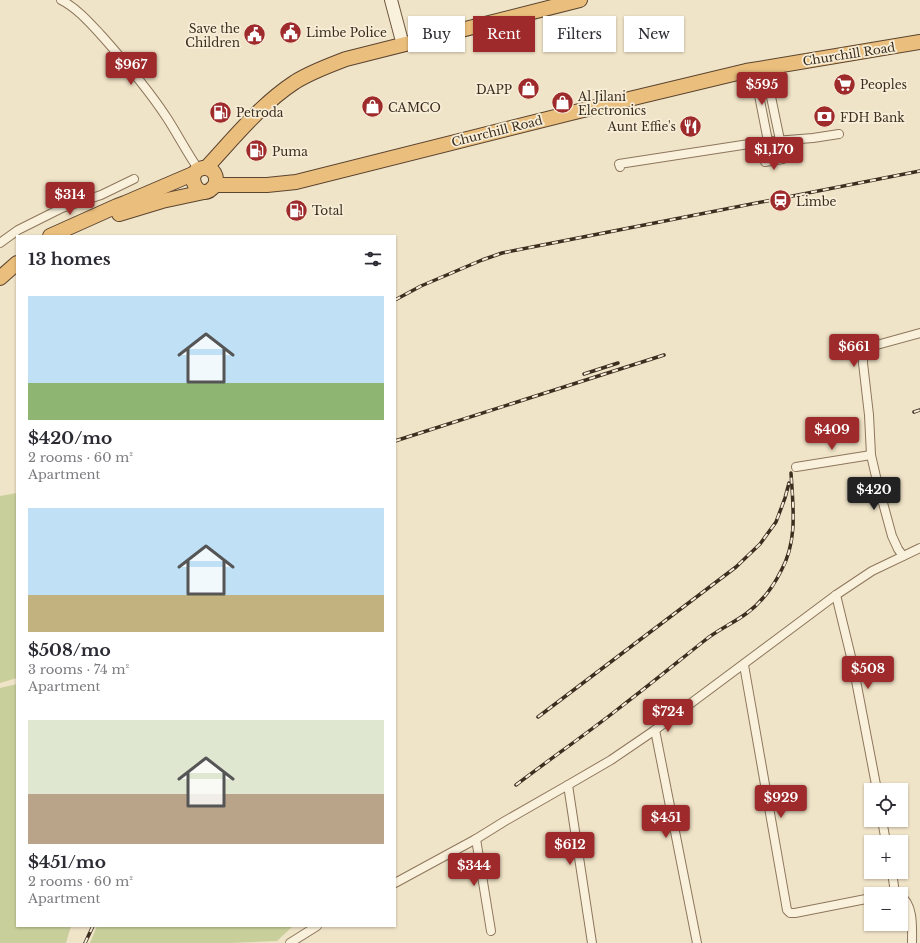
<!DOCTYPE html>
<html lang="en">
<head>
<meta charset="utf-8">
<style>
	body { margin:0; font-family:"Libre Baskerville",serif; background:#f2f2f3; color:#2b2b33; height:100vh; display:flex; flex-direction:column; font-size:15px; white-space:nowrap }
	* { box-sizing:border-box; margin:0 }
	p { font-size:13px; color:#7c7c81 }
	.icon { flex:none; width:22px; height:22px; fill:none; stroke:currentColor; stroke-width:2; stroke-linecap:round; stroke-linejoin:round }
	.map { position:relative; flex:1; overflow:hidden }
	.sheet { position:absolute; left:16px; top:235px; width:380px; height:692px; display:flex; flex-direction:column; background:#fff; border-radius:0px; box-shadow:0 1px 3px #0004 }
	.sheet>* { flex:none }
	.top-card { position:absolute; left:408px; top:16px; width:380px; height:36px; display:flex; gap:8px }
	.buttons { position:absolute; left:864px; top:783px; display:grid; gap:8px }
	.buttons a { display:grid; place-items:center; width:44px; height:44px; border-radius:0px; background:#fff; box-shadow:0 1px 3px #0004; font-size:20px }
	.price { position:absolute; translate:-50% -34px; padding:0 9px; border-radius:4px; background:#9e2a2b; color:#fff; font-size:13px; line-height:26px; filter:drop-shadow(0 1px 2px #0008) }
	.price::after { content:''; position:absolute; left:50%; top:24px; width:12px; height:9px; margin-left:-6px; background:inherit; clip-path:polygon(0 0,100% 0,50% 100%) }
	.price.on { background:#222; color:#fff }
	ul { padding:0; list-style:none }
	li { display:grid; align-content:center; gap:8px; height:212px; padding:0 12px }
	li span { display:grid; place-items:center; height:124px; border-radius:0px; color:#555 }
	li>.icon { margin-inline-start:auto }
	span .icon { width:72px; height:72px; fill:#fffc; stroke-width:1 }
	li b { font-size:17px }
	h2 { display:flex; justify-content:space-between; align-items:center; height:48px; padding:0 12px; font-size:17px }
	.pill { padding:0 14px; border-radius:0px; background:#fff; box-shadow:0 1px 3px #0004; font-size:14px; line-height:36px }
	.pill.on { background:#9e2a2b; color:#fff }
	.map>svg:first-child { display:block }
	.green { fill:#c9cf9b }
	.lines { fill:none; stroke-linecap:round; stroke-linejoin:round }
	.minor-casing { stroke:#8d765c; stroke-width:10 }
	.secondary-casing { stroke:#6f573f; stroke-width:14 }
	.trunk-casing { stroke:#5b4430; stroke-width:16 }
	.minor { stroke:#faf1dc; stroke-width:8 }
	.secondary { stroke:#faf1dc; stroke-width:12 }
	.trunk { stroke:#eabe7c; stroke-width:14 }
	.rail-casing { stroke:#3d2e20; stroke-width:3.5 }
	.rail { stroke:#f7eed8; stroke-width:2; stroke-dasharray:6; stroke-linecap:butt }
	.labels { text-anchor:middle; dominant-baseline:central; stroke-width:3.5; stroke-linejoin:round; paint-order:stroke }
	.poi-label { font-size:12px; fill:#3d2e20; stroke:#f7eed8; text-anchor:start }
	.street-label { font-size:12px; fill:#3d2e20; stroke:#f7eed8 }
</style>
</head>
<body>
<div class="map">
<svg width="920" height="943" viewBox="0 0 920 943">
	<rect width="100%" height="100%" fill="#f0e4c8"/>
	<g class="green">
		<polygon points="17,493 17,678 0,683 0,496"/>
		<polygon points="17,684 17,926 71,926 66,943 0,943 0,688"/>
		<polygon points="97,926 293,926 277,941 229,943 90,943"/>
	</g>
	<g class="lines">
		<defs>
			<g id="minor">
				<path d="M61,0C77,8 90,23 102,36C125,62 148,89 167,118C178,135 187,153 199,170"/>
				<polyline points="754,70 768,141"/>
				<polyline points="762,142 765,162 783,159 780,140 765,68"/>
				<polyline points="620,167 619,164 762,142 813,138 839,134"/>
				<polyline points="0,243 18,230 62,208 101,195 134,179"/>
				<polyline points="796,467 871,455"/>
				<path d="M903,556L898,549L892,536L877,481L871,455L869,415L863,363C863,354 864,351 873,346L920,333"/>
				<polyline points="836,595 853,665 877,790"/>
				<polyline points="744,665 787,910 790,913 795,913 871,898"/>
				<polyline points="655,730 697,943"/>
				<polyline points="568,785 592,943"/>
				<polyline points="882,820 886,842"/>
				<polyline points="476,839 491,931"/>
				<polyline points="892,872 895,893"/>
				<polyline points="395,883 476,839 505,821 568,785 611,760 655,730 836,595 872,571 920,548"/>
				<path d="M901,897C914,904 912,930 912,943"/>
				<polyline points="290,943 317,926"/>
			</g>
			<polyline id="secondary" points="391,0 403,45"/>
			<g id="trunk">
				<path d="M206,168C234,138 260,105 295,82C311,72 328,66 346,59L580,0"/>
				<path d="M215,185C218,177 214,167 203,168C182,171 199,207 215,185H267L296,182L571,113L746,71L920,42"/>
				<polyline points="119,214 162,201 204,192"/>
				<polyline points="50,236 117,206 125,203 195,173"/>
				<polyline points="0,278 17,263"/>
			</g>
		</defs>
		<use href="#minor" class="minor-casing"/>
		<use href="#secondary" class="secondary-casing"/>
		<use href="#trunk" class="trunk-casing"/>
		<use href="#minor" class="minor"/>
		<use href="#secondary" class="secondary"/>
		<use href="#trunk" class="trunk"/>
		<defs>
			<g id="rail">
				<polyline points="395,300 421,286 482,260 502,253 578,238 920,171"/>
				<polyline points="584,374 618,363"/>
				<polyline points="914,412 920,410"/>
				<polyline points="395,441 664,355"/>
				<polyline points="538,717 736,567 760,544 776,522 785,498 789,483"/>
				<path d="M516,785C550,759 585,735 618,709C647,687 675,664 704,641C717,630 734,623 747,613C762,602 773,587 781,571C798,541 793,506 791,473"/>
				<polyline points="85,943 93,926"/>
			</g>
		</defs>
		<use href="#rail" class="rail-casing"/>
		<use href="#rail" class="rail"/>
	</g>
	<defs>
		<symbol id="civic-disc" viewBox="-11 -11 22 22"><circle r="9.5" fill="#9e2a2b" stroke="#f7eed8"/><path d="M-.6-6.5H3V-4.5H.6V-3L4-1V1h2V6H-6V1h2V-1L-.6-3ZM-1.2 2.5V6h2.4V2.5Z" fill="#fff"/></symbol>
		<symbol id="supermarket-disc" viewBox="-11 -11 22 22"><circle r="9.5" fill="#9e2a2b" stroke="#f7eed8"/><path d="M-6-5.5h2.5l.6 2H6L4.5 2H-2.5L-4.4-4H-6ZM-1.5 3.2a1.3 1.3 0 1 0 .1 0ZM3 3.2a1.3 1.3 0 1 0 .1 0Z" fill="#fff"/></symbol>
		<symbol id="shop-disc" viewBox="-11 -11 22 22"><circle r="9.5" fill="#9e2a2b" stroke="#f7eed8"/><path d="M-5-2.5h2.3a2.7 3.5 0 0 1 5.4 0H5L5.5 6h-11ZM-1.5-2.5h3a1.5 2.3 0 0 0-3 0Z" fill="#fff"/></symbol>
		<symbol id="fuel-disc" viewBox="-11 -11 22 22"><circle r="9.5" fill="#9e2a2b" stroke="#f7eed8"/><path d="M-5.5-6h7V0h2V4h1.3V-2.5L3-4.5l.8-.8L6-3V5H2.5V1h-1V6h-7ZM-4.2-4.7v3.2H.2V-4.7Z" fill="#fff"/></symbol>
		<symbol id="bank-disc" viewBox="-11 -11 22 22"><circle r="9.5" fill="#9e2a2b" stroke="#f7eed8"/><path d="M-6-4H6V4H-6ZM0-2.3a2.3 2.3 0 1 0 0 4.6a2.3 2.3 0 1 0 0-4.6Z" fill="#fff"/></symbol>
		<symbol id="restaurant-disc" viewBox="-11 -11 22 22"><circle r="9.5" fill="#9e2a2b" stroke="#f7eed8"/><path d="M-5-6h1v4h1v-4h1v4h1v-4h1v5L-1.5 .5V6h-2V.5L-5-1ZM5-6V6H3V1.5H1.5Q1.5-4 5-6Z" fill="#fff"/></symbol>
		<symbol id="station-disc" viewBox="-11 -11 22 22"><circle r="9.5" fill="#9e2a2b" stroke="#f7eed8"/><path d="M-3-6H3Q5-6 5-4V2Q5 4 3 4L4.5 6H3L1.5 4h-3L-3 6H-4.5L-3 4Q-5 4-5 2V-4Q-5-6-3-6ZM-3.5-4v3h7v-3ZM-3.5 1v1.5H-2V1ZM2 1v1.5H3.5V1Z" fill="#fff"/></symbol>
	</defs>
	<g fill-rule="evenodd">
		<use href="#civic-disc" x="278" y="20" width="25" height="25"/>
		<use href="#civic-disc" x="242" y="22" width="25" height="25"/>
		<use href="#supermarket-disc" x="832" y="72" width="25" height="25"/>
		<use href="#shop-disc" x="516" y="76" width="25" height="25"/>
		<use href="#shop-disc" x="550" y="90" width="25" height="25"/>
		<use href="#shop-disc" x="360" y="94" width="25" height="25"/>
		<use href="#fuel-disc" x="208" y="100" width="25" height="25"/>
		<use href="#bank-disc" x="812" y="104" width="25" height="25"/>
		<use href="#restaurant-disc" x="678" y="114" width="25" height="25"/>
		<use href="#fuel-disc" x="244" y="138" width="25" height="25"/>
		<use href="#station-disc" x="768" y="188" width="25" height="25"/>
		<use href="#fuel-disc" x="284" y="198" width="25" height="25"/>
	</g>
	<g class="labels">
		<g class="poi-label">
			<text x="240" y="28" text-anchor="end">Save the<tspan x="240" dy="14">Children</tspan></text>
			<text x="306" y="32">Limbe Police</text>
			<text x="860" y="84">Peoples</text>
			<text x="512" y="89" text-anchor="end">DAPP</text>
			<text x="578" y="96">Al Jilani<tspan x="578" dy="14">Electronics</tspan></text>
			<text x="388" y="107">CAMCO</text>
			<text x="236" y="112">Petroda</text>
			<text x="840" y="117">FDH Bank</text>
			<text x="676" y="126" text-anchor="end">Aunt Effie's</text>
			<text x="272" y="151">Puma</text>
			<text x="796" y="201">Limbe</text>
			<text x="312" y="210">Total</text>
		</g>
		<g class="street-label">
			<text transform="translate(849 54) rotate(-9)">Churchill Road</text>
			<text transform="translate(497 131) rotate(-14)">Churchill Road</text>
		</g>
	</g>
</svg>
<div class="buttons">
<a><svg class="icon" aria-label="locate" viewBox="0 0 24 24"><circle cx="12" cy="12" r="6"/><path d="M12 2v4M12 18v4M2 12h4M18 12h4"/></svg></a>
<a>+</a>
<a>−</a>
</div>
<b class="price" style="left:131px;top:86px">$967</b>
<b class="price" style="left:762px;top:106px">$595</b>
<b class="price" style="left:774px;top:171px">$1,170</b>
<b class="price" style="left:70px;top:216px">$314</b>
<b class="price" style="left:854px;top:368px">$661</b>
<b class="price" style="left:832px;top:451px">$409</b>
<b class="price on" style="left:874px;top:511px">$420</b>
<b class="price" style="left:868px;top:690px">$508</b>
<b class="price" style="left:668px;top:733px">$724</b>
<b class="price" style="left:781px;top:819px">$929</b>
<b class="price" style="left:666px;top:839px">$451</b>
<b class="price" style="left:570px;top:866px">$612</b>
<b class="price" style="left:474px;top:887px">$344</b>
<div class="top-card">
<a class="pill">Buy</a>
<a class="pill on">Rent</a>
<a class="pill">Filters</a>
<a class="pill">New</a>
</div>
<section class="sheet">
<h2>13 homes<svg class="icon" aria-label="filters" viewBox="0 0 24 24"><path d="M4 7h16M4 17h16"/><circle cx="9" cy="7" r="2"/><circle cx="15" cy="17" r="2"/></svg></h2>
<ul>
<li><span style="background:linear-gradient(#bfe0f5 70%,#8fb573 0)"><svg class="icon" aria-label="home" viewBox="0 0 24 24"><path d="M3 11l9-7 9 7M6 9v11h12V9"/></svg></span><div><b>$420/mo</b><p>2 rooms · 60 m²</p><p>Apartment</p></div></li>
<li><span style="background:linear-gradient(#bfe0f5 70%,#c2b280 0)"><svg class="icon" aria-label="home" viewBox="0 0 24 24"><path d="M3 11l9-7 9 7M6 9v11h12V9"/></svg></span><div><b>$508/mo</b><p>3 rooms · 74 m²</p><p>Apartment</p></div></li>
<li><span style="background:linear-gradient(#dfe7d0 60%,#b9a48a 0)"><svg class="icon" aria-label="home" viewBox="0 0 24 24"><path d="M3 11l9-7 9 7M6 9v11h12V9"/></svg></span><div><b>$451/mo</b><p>2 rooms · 60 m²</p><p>Apartment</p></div></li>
</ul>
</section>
</div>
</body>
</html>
